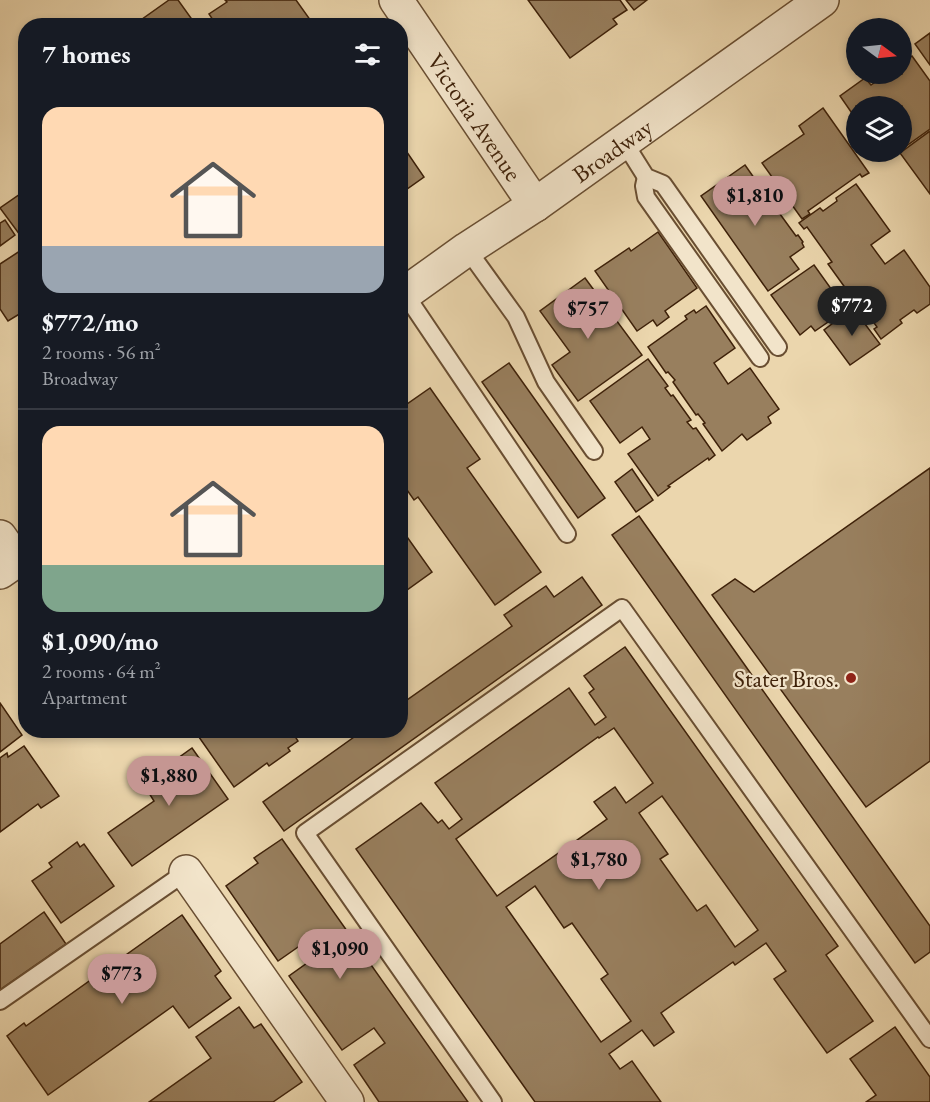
<!DOCTYPE html>
<html lang="en">
<head>
<meta charset="utf-8">
<style>
	body { margin:0; font-family:"EB Garamond",serif; background:#20242c; color:#f1f3f6; height:100vh; display:flex; flex-direction:column; font-size:22px; white-space:nowrap }
	* { box-sizing:border-box; margin:0 }
	p { font-size:20px; color:#9ea1a6 }
	.icon { flex:none; width:33px; height:33px; fill:none; stroke:currentColor; stroke-width:2; stroke-linecap:round; stroke-linejoin:round }
	.map { position:relative; flex:1; overflow:hidden }
	.drawer { position:absolute; left:18px; top:18px; width:390px; height:720px; display:flex; flex-direction:column; background:#171b24; border-radius:24px; box-shadow:0 3px 9px #0003 }
	.drawer>* { flex:none }
	.needle { width:39px; rotate:105deg }
	.buttons { position:absolute; left:846px; top:18px; display:grid; gap:12px }
	.buttons a { display:grid; place-items:center; width:66px; height:66px; border-radius:50%; background:#171b24; box-shadow:0 3px 9px #0003; font-size:30px }
	.price { position:absolute; translate:-50% -51px; padding:0 14px; border-radius:21px; background:#c59692; color:#111; font-size:20px; line-height:39px; filter:drop-shadow(0 2px 3px #0008) }
	.price::after { content:''; position:absolute; left:50%; top:36px; width:18px; height:14px; margin-left:-9px; background:inherit; clip-path:polygon(0 0,100% 0,50% 100%) }
	.price.active { background:#222; color:#fff }
	ul { padding:0; list-style:none }
	li { display:grid; align-content:center; gap:12px; height:318px; padding:0 24px }
	li+li { border-top:2px solid #363941 }
	li span { display:grid; place-items:center; height:186px; border-radius:18px; color:#555 }
	li>.icon { margin-inline-start:auto }
	span .icon { width:108px; height:108px; fill:#fffc; stroke-width:1 }
	li b { font-size:26px }
	h2 { display:flex; justify-content:space-between; align-items:center; height:72px; padding:0 24px; font-size:26px }
	.map>svg:first-child { display:block }
	.building { fill:#987f5e; stroke:#3e2109; stroke-width:1.5; fill-rule:evenodd }
	.lines { fill:none; stroke-linecap:round; stroke-linejoin:round }
	.service-casing { stroke:#694e32; stroke-width:20 }
	.minor-casing { stroke:#694e32; stroke-width:36 }
	.tertiary-casing { stroke:#694e32; stroke-width:36 }
	.service { stroke:#f2e4ca; stroke-width:16 }
	.minor { stroke:#f2e4ca; stroke-width:33 }
	.tertiary { stroke:#f2e4ca; stroke-width:33 }
	.poi-dot { fill:#8f2418; stroke:#f2e4ca; stroke-width:2 }
	.labels { text-anchor:middle; dominant-baseline:central; stroke-width:4.5; stroke-linejoin:round; paint-order:stroke }
	.street-label { font-size:24px; fill:#3e2109; stroke:#f2e4ca }
	.poi-label { font-size:24px; fill:#3e2109; stroke:#f2e4ca; text-anchor:end }
</style>
</head>
<body>
<div class="map">
<svg width="930" height="1102" viewBox="0 0 930 1102">
	<rect width="100%" height="100%" fill="#ebd6ad"/>
	<filter id="stains"><feTurbulence type="fractalNoise" baseFrequency=".00333" numOctaves="4"/><feColorMatrix values="0 0 0 0 .2 0 0 0 0 .09 0 0 0 0 .02 0 0 0 .5 -.17"/></filter>
	<radialGradient id="worn" r=".72"><stop offset=".6" stop-color="#630" stop-opacity="0"/><stop offset="1" stop-color="#630" stop-opacity=".3"/></radialGradient>
	<g class="building">
		<polygon points="169,0 178,0 196,25 140,26 138,22"/>
		<polygon points="225,0 296,0 311,21 304,26 217,26 209,14 227,2"/>
		<polygon points="528,0 620,0 627,10 613,19 617,24 570,58"/>
		<polygon points="626,0 647,0 634,10"/>
		<polygon points="930,33 930,65 915,44"/>
		<polygon points="912,56 930,81 930,129 902,149 902,106 856,106 856,119 840,96 865,78 871,85 887,74 902,74 902,63"/>
		<polygon points="823,108 869,173 862,177 860,174 808,211 810,214 802,219 762,163 804,134 799,126"/>
		<polygon points="930,131 930,194 900,153"/>
		<polygon points="400,142 424,177 400,194"/>
		<polygon points="745,165 764,192 767,190 771,197 769,199 796,236 798,235 803,242 802,243 804,247 790,257 799,269 768,291 701,196"/>
		<polygon points="856,184 890,231 871,245 885,264 904,250 930,287 930,304 917,313 914,310 900,320 902,323 881,339 874,329 877,327 857,299 854,300 828,264 832,262 807,227 804,229 799,223 820,208 823,211 837,201 836,198"/>
		<polygon points="26,190 26,231 20,235 0,208"/>
		<polygon points="5,220 15,235 0,246 0,223"/>
		<polygon points="658,232 697,288 665,311 669,317 657,326 653,320 637,331 595,271 629,248 631,251"/>
		<polygon points="26,247 26,310 8,321 0,309 0,264"/>
		<polygon points="814,265 842,304 825,317 828,322 815,331 811,326 800,335 771,295"/>
		<polygon points="585,278 642,355 578,401 552,365 570,352 540,311"/>
		<polygon points="706,306 735,348 714,363 728,384 750,368 779,409 768,417 771,423 747,440 742,434 722,451 703,424 705,423 698,414 696,415 673,382 675,380 668,372 666,373 648,347 687,319 685,316 694,310 696,313"/>
		<polygon points="853,308 880,344 850,365 824,330"/>
		<polygon points="648,359 668,386 665,388 671,396 673,395 691,420 687,422 693,429 696,428 715,455 709,460 708,458 668,486 670,487 658,496 628,454 650,439 642,427 620,443 590,401"/>
		<polygon points="509,363 605,498 578,518 482,382"/>
		<polygon points="430,388 480,459 467,468 541,572 495,605 418,497 414,500 400,480 400,409"/>
		<polygon points="930,468 930,761 866,807 712,595 735,579 754,592"/>
		<polygon points="632,469 653,500 636,512 615,482"/>
		<polygon points="639,516 930,926 930,952 915,963 612,535"/>
		<polygon points="400,527 432,572 400,595"/>
		<polygon points="582,577 602,605 284,831 263,802 364,730 400,730 400,705 512,626 504,615 546,586 554,597"/>
		<path d="M625,647L838,946L826,955L873,1021L827,1053L774,979L786,971L766,943L735,965L733,962L661,1013L674,1032L654,1046L642,1030L609,1054L620,1069L632,1061L661,1102H535L356,849L421,803L438,823L442,820L449,829L462,819L435,783L569,688L595,725L606,717L589,693L594,689L584,676ZM614,728L653,783L626,803L615,787L594,802L607,819L497,896L456,839L598,737L599,738ZM662,796L758,930L735,947L706,905L697,911L660,859L668,854L639,813ZM535,886L564,928L572,923L608,974L601,979L631,1021L601,1042L506,907Z"/>
		<polygon points="0,703 22,735 0,752"/>
		<polygon points="194,730 291,730 298,741 288,748 290,751 269,766 267,763 234,787"/>
		<polygon points="24,746 59,796 41,808 38,804 0,832 0,758 7,753 8,757"/>
		<polygon points="192,748 228,799 132,866 108,833 154,801 144,785 147,783 146,781"/>
		<polygon points="282,839 468,1102 379,1102 354,1065 385,1043 374,1028 342,1050 289,976 321,953 311,938 278,961 226,886 258,863 254,858"/>
		<polygon points="77,842 80,847 84,844 114,886 61,923 32,881 52,867 49,863"/>
		<polygon points="44,912 66,944 0,990 0,944"/>
		<polygon points="182,915 221,971 215,976 231,998 189,1028 173,1006 48,1095 7,1036 24,1023 26,1026"/>
		<polygon points="239,1007 254,1028 261,1024 302,1082 273,1102 149,1102 211,1058 196,1037"/>
		<polygon points="895,1027 930,1077 930,1102 866,1102 876,1095 850,1059"/>
	</g>
	<g class="lines">
		<defs>
			<g id="service">
				<polyline points="624,142 646,177 663,184 778,347"/>
				<polyline points="646,177 644,186 646,197 760,358"/>
				<polyline points="467,249 516,317 546,382 594,451"/>
				<polyline points="405,294 567,534"/>
				<polyline points="0,1001 186,872"/>
				<polyline points="493,1102 305,833 622,608 930,1039"/>
			</g>
			<g id="minor">
				<polyline points="0,537 16,560"/>
				<polyline points="186,872 347,1102"/>
			</g>
			<g id="tertiary">
				<path id="s1" d="M396,0L535,205"/>
				<path id="s2" d="M400,297L467,249L535,205L822,0"/>
				<polyline points="0,572 26,554"/>
			</g>
		</defs>
		<use href="#service" class="service-casing"/>
		<use href="#minor" class="minor-casing"/>
		<use href="#tertiary" class="tertiary-casing"/>
		<use href="#service" class="service"/>
		<use href="#minor" class="minor"/>
		<use href="#tertiary" class="tertiary"/>
	</g>
	<circle class="poi-dot" cx="851" cy="678" r="6"/>
	<g class="labels">
		<g class="street-label">
			<text stroke="none"><textPath href="#s1" startOffset="141">Victoria Avenue</textPath></text>
			<text stroke="none"><textPath href="#s2" startOffset="258">Broadway</textPath></text>
		</g>
		<g class="poi-label">
			<text x="839" y="678">Stater Bros.</text>
		</g>
	</g>
	<rect width="100%" height="100%" filter="url(#stains)"/>
	<rect width="100%" height="100%" fill="url(#worn)"/>
</svg>
<div class="buttons">
<a><svg class="needle" viewBox="-14 -14 28 28"><path d="M0-13l5 13h-10z" fill="#e53935"/><path d="M0 13l5-13h-10z" fill="#9ea1a6"/></svg></a>
<a><svg class="icon" aria-label="layers" viewBox="0 0 24 24"><path d="M12 4l9 5-9 5-9-5zM3 14l9 5 9-5"/></svg></a>
</div>
<b class="price" style="left:755px;top:227px">$1,810</b>
<b class="price active" style="left:852px;top:337px">$772</b>
<b class="price" style="left:588px;top:340px">$757</b>
<b class="price" style="left:169px;top:807px">$1,880</b>
<b class="price" style="left:599px;top:891px">$1,780</b>
<b class="price" style="left:340px;top:980px">$1,090</b>
<b class="price" style="left:122px;top:1005px">$773</b>
<section class="drawer">
<h2>7 homes<svg class="icon" aria-label="filters" viewBox="0 0 24 24"><path d="M4 7h16M4 17h16"/><circle cx="9" cy="7" r="2"/><circle cx="15" cy="17" r="2"/></svg></h2>
<ul>
<li><span style="background:linear-gradient(#ffd9b3 75%,#9aa5b1 0)"><svg class="icon" aria-label="home" viewBox="0 0 24 24"><path d="M3 11l9-7 9 7M6 9v11h12V9"/></svg></span><div><b>$772/mo</b><p>2 rooms · 56 m²</p><p>Broadway</p></div></li>
<li><span style="background:linear-gradient(#ffd9b3 75%,#7fa58c 0)"><svg class="icon" aria-label="home" viewBox="0 0 24 24"><path d="M3 11l9-7 9 7M6 9v11h12V9"/></svg></span><div><b>$1,090/mo</b><p>2 rooms · 64 m²</p><p>Apartment</p></div></li>
</ul>
</section>
</div>
</body>
</html>
